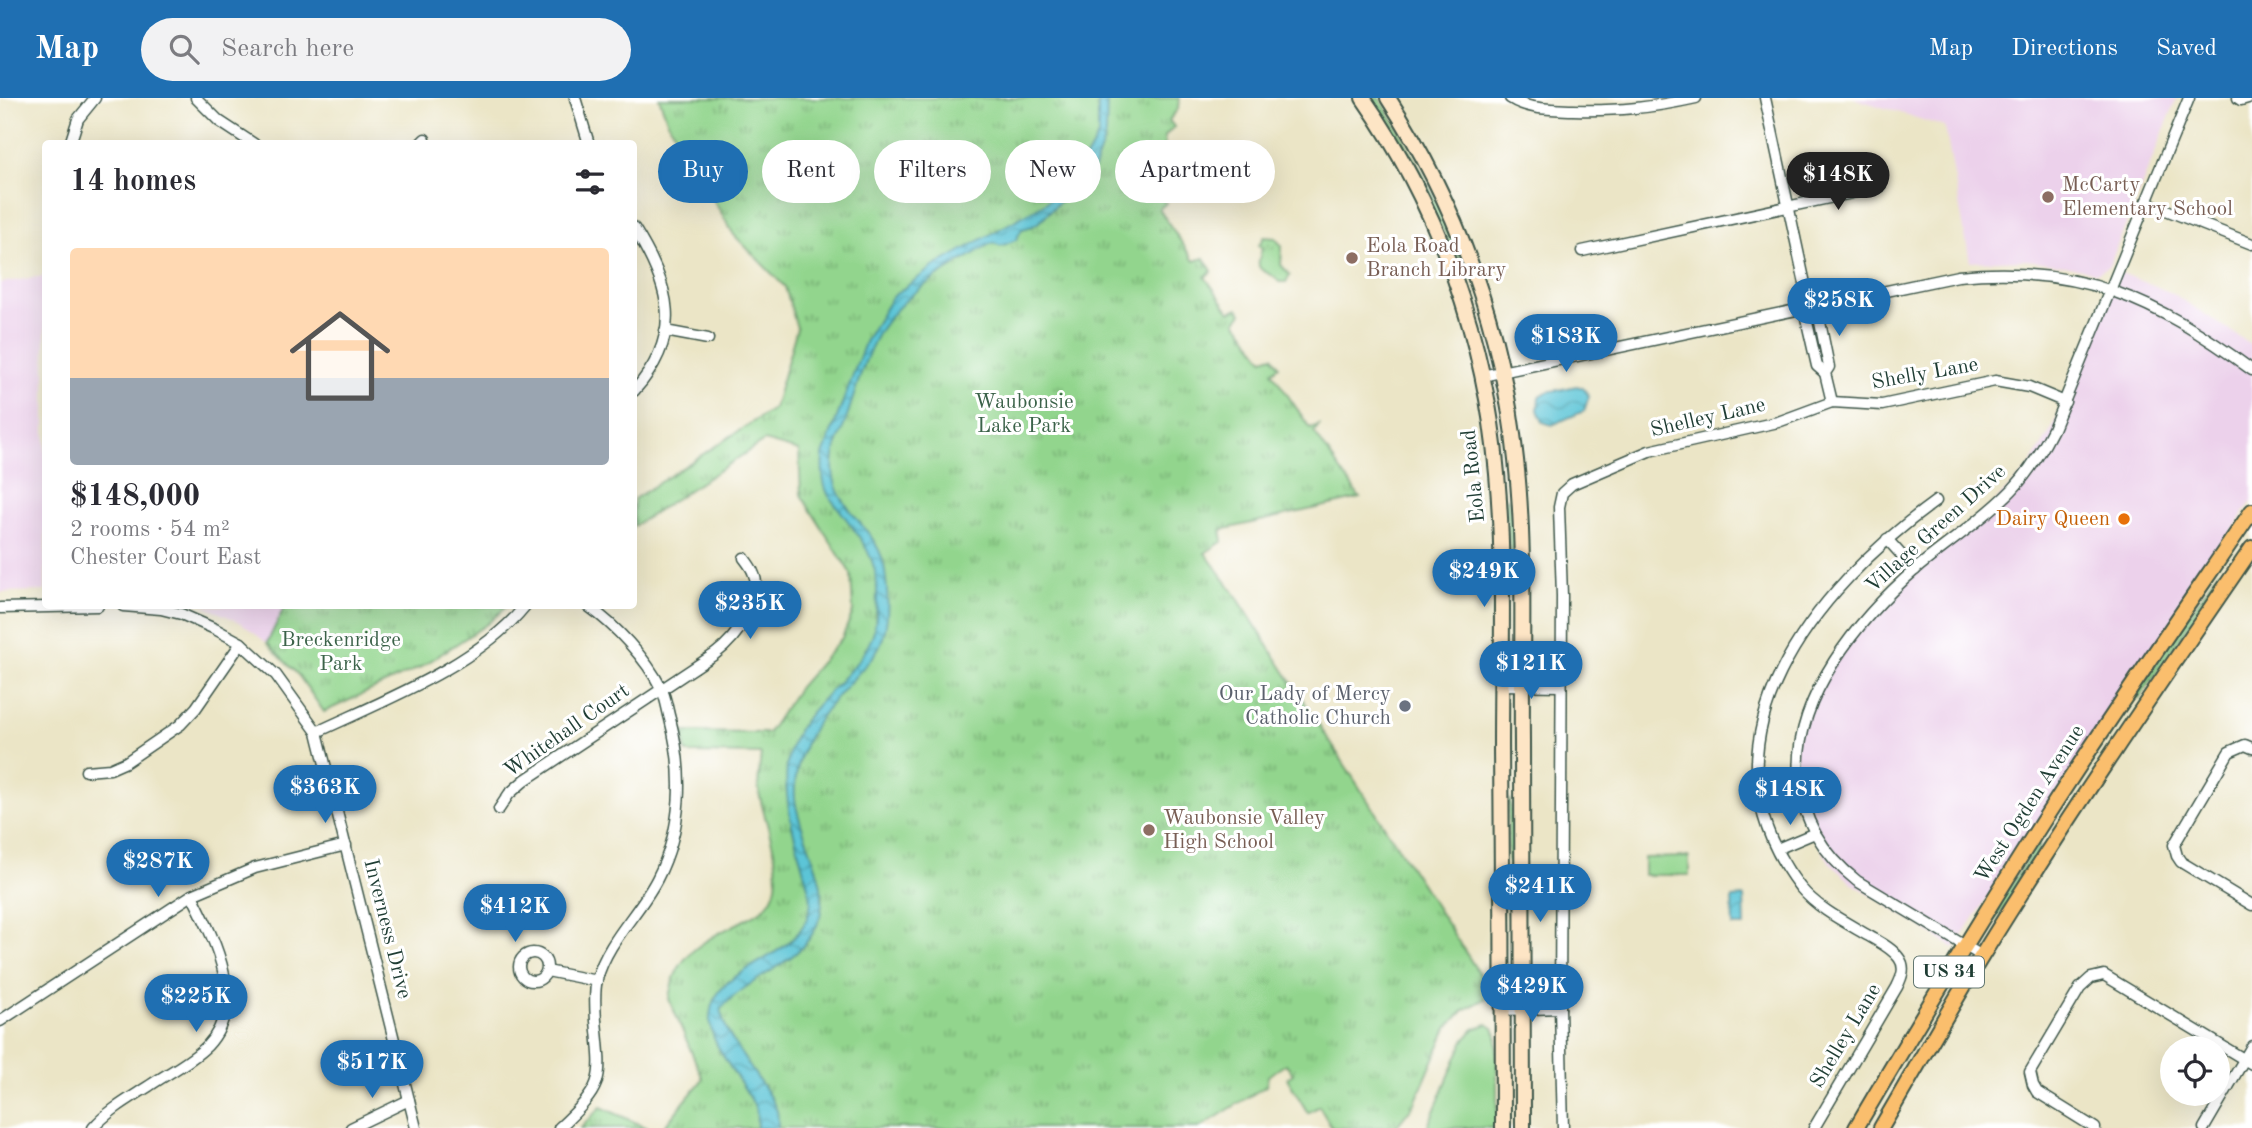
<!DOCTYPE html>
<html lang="en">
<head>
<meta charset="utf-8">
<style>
	body { margin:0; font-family:"Old Standard TT",serif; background:#f2f2f3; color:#2b2b33; height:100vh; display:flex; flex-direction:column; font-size:26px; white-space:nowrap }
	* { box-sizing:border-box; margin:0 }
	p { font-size:23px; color:#7c7c81 }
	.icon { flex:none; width:38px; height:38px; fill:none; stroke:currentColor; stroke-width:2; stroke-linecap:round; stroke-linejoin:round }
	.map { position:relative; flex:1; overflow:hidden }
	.sheet { position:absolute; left:42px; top:42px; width:595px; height:469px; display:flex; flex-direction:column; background:#fff; border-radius:7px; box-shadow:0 7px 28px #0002 }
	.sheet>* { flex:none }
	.hud { position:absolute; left:658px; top:42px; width:665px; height:63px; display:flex; gap:14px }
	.controls { position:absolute; left:2160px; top:938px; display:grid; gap:14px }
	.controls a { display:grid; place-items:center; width:70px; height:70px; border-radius:50%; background:#fff; box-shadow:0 7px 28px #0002; font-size:35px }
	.price { position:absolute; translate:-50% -60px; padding:0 16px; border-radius:24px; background:#1f6fb2; color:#fff; font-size:23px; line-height:46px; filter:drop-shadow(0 2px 4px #0008) }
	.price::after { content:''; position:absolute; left:50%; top:42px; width:21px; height:16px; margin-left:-10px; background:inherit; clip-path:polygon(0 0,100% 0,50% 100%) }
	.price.selected { background:#222; color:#fff }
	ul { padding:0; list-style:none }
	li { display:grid; align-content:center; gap:14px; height:371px; padding:0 28px }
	li span { display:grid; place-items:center; height:217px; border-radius:7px; color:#555 }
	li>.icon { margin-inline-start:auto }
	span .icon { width:126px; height:126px; fill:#fffc; stroke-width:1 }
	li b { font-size:30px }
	h2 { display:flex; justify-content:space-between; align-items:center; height:84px; padding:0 28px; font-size:30px }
	.chip { padding:0 24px; border-radius:32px; background:#fff; box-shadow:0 7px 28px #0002; font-size:24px; line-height:63px }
	.chip.selected { background:#1f6fb2; color:#fff }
	header { display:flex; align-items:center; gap:42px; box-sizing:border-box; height:98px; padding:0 35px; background:#1f6fb2; color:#fff }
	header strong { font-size:33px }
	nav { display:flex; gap:38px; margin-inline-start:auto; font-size:24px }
	.search { width:490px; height:63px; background:#f2f2f3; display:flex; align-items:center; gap:18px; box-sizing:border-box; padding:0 24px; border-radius:38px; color:#7c7c81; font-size:26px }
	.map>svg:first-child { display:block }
	.built { fill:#ecd1eb }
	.grass { fill:#92d58d; stroke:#588960; stroke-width:2 }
	.park { fill:url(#park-tufts); stroke:#588960; stroke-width:2 }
	.water { fill:url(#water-waves); stroke:#3e8186; stroke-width:2 }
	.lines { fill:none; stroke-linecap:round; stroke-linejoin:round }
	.minor-casing { stroke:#3e564a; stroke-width:13 }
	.secondary-casing { stroke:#3e564a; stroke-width:18 }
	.primary-casing { stroke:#3e564a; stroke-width:18 }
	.minor { stroke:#fff; stroke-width:10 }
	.secondary { stroke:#fde5c5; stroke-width:14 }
	.primary { stroke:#fabe6d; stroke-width:14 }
	.education-dot { fill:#8d6e63; stroke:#fff; stroke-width:2.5 }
	.food-dot { fill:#e8710a; stroke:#fff; stroke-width:2.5 }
	.worship-dot { fill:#6b7280; stroke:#fff; stroke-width:2.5 }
	.labels { text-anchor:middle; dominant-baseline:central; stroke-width:6; stroke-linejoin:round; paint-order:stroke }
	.shield { fill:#fff; stroke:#627771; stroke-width:2 }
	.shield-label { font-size:19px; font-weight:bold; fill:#1f3d34 }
	.education-label { font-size:21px; fill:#785e54; stroke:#fff; text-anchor:start }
	.street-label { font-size:21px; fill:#1f3d34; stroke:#fff }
	.park-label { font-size:21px; fill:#3c634a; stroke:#fff }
	.food-label { font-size:21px; fill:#c56008; stroke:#fff; text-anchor:end }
	.worship-label { font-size:21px; fill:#5b616d; stroke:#fff; text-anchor:end }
</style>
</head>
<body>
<header>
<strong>Map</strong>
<div class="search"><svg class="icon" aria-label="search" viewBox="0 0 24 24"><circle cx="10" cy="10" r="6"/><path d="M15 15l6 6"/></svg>Search here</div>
<nav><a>Map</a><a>Directions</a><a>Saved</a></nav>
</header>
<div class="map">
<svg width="2252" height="1030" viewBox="0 0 2252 1030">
	<defs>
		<pattern id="park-tufts" width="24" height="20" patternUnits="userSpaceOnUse" patternTransform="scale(1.75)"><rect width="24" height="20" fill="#92d58d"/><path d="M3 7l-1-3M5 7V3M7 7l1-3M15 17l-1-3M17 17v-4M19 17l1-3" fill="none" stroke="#77ae74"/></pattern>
		<pattern id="water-waves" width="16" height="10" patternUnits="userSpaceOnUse" patternTransform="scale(1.75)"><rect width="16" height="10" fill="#5cc5d7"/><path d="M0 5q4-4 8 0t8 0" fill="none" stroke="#4ba1af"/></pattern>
	</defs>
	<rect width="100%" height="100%" fill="#fff"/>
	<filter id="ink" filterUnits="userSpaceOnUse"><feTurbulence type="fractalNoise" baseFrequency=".0143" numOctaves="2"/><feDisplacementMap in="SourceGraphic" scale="14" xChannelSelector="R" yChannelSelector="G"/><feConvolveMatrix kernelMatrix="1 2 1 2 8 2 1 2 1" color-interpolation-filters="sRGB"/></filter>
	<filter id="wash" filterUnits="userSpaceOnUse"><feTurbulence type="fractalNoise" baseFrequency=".00686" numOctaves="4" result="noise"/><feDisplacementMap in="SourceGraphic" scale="28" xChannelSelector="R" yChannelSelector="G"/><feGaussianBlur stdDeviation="1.57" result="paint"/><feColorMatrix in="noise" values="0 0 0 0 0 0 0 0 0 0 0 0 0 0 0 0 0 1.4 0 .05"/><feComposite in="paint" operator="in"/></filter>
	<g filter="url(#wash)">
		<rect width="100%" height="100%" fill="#ebe5c6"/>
		<g class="built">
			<polygon points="1853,0 2177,0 2109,168 2097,175 2065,167 2025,162 1970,164 1945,29"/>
			<polygon points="2116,173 2172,195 2252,247 2252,403 1954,850 1852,785 1830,765 1807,727 1795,671 1796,643 1804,617 1840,547 1901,478 1995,404 2027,372 2053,329"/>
			<polygon points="45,178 45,493 0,494 0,185"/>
			<polygon points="204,508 285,508 267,545 240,524"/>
		</g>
		<g class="grass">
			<path d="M1370,0H1379C1412,52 1439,105 1462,162H1460L1448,142Z"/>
			<polygon points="1508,400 1515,432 1515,473 1512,473 1505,401"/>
			<polygon points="2219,473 2223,476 2139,601 2134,599"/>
			<polygon points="1508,702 1510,702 1515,736 1516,796 1514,796 1508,758"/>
			<polygon points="2036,747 2040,749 2009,803 1992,825 1989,822"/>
			<polygon points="1689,759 1689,777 1644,777 1644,760"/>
			<polygon points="1487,926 1494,931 1497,937 1497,1030 1427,1030 1463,944 1474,931"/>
		</g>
		<g class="park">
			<path d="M659,0H1179L1178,11L1169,22L1174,29L1164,39L1165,49L1159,53L1180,84L1160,97L1166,105L1159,111L1194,163L1204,160L1212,173L1205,179L1230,214L1238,210L1242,215L1236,223L1263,261L1273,258L1279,268L1272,274L1310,330L1319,327L1314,334L1360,400L1221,432L1223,443L1205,455L1233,493L1489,891L1487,900L1464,912L1447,930L1415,1005L1396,1029L1332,1030L1319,1008L1308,1015L1287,980L1293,976L1286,966L1268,978L1266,988L1199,1030H663L703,981L669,901C675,852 709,841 748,820C760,814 769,808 774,795C784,767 764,723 759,694C757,682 760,668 761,656L686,655L682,634L768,635L799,589L842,540L853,514L851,476L801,397L799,353L764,343L634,428V401L774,310L797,230L785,189L734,137L668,24Z"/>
			<path d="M1264,139L1275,140L1282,148L1281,167L1290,177L1286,184H1279C1267,168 1252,180 1262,151L1259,147Z"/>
			<polygon points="285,508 507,508 487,526 421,569 324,614 299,578 267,545"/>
			<polygon points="601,1009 648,1030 581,1030"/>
		</g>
		<g class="water">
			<path d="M1098,0H1107L1106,37L1094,70L1039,124L1033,128L1022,131L1016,142L1001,148L994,145L990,146C951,170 906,192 881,231C861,262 852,311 837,346C817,409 879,422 885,473C888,495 890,527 880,547C874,560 863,569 854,580C827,609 808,629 798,668C796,678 794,689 795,700C799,741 835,786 817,827C800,867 749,878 722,910C717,933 769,989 777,1013C778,1018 778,1025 778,1030H757C756,1023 758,1015 755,1009C743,982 707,947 710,917C715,862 808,866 811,801C801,758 780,704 788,660C797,609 855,582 872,539C877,525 877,506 877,491C877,458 858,437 839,411C835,406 829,400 827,394C822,383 822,369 823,357L866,242L892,199L933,169L1044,106L1075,80L1098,38Z"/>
			<polygon points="1577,288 1583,290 1589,298 1584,313 1552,327 1543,324 1538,312 1539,299 1547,294"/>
			<polygon points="1744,799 1745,828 1733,828 1732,800"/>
		</g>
	</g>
	<g filter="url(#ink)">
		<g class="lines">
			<defs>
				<g id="minor">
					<polyline points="196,0 219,23 254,46"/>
					<polyline points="575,0 589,46"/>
					<path d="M1510,0C1529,12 1550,11 1573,12C1618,13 1651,10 1696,0"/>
					<polyline points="1765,0 1810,209 1806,220 1817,268 1825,275"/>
					<polyline points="2238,0 2241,2 2248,0"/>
					<polyline points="70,46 78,21 95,0"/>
					<polyline points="420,46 425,41"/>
					<polyline points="2146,104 2252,146"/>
					<path d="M634,130C670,188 685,236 634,293"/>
					<polyline points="1582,153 1880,89"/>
					<polyline points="1810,209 1819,219 1829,269 1825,275 1832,304"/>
					<polyline points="665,233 708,241"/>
					<path d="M1482,278L1958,178C2081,166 2155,201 2252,272"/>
					<polyline points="1887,441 1915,472"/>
					<polyline points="123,508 161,511 181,516 215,531 241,545 276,577 317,634 416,1030"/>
					<polyline points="0,510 98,508"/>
					<polyline points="1501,587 1561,588"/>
					<path d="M317,634C385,602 477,567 525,508"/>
					<polyline points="2252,650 2245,647 2229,654 2174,747 2177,758 2181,764 2252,807"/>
					<polyline points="86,673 110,671 126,664 180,627 196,610 241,545"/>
					<path d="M499,711L509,696L525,682L715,556C735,541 766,501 753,474C751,469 747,464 744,460"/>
					<polyline points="1777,751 1815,735"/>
					<circle cx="533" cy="869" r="14"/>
					<path d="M1982,858L1857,783C1824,757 1802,722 1799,680C1792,600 1860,519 1917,470C1948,444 1983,422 2012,392C2029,374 2042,353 2053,331L2189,0"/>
					<polyline points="547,873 597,883"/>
					<polyline points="1502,912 1560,910"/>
					<polyline points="0,923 192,797 255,770 346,747"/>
					<path d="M93,1030C109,1012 129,1001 149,988C168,975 191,964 207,948C248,905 214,841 192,797"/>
					<polyline points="351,1030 409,1002"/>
					<path d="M559,1030C605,987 602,983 596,923C595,909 594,894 597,881C608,842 639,816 657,781C683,731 684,674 670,621C667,611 666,599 661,590C646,560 615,527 588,508"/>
					<polyline points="1563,1030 1560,910 1562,498 1559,409 1562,395 1572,386 1649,353 1778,324 1832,304 1882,307 1995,283 2029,289 2065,304"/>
					<path d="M1814,1030L1897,889C1902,879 1906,869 1899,860C1892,850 1879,844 1869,838C1845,824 1818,811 1800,789C1688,643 1816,490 1936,403"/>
					<polyline points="2095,1030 2037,994 2033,987 2030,974 2080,890 2091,880 2104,877 2252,966"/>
					<polyline points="2204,1030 2252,948"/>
				</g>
				<g id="secondary">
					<path d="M1363,0C1439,109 1486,244 1497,376C1505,466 1501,557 1501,647C1502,775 1503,902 1503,1030"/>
					<path d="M1388,0C1458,108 1503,233 1516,362C1526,454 1521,549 1522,643C1522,772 1523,901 1523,1030"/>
				</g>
				<g id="primary">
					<path d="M1856,1030C1918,925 1981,820 2047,717C2113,614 2183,514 2252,413"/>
					<path d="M1881,1030C1915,972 1948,913 1983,856C2068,718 2160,584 2252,450"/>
				</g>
			</defs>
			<use href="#minor" class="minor-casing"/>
			<use href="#secondary" class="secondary-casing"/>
			<use href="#primary" class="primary-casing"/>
			<use href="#minor" class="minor"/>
			<use href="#secondary" class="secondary"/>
			<use href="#primary" class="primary"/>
		</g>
	</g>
	<g class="education-dot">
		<circle cx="2048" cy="99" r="7"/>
		<circle cx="1352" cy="160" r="7"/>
		<circle cx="1149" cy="732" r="7"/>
	</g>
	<circle class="food-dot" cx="2124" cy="421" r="7"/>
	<circle class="worship-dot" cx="1405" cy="608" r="7"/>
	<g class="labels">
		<rect class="shield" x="1914" y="858.5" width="70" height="31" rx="5"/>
		<g class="shield-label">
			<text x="1949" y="874">US 34</text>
		</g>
		<g class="education-label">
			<text x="2062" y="87">McCarty<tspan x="2062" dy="24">Elementary School</tspan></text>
			<text x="1366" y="148">Eola Road<tspan x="1366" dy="24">Branch Library</tspan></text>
			<text x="1163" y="720">Waubonsie Valley<tspan x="1163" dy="24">High School</tspan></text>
		</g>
		<g class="street-label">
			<text transform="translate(1925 276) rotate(-10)">Shelly Lane</text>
			<text transform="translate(1708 320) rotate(-13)">Shelley Lane</text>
			<text transform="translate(1474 378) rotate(-96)">Eola Road</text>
			<text transform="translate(1936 431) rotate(-42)">Village Green Drive</text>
			<text transform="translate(567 633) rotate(-35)">Whitehall Court</text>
			<text transform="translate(2030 706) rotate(-57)">West Ogden Avenue</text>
			<text transform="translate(387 831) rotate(76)">Inverness Drive</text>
			<text transform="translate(1846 938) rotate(-59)">Shelley Lane</text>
		</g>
		<g class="park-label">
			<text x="1024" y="304">Waubonsie<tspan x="1024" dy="24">Lake Park</tspan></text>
			<text x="341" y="542">Breckenridge<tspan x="341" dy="24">Park</tspan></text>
		</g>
		<g class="food-label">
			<text x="2110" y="421">Dairy Queen</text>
		</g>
		<g class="worship-label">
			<text x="1391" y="596">Our Lady of Mercy<tspan x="1391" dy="24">Catholic Church</tspan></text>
		</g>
	</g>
</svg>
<div class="controls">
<a><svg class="icon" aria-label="locate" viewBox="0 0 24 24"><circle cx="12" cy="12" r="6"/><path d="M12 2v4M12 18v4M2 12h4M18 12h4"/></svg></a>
</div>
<b class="price selected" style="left:1838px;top:114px">$148K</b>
<b class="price" style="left:1839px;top:240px">$258K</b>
<b class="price" style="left:1566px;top:276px">$183K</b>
<b class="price" style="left:1484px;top:511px">$249K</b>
<b class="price" style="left:750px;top:543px">$235K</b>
<b class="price" style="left:1531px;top:603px">$121K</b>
<b class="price" style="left:325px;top:727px">$363K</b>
<b class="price" style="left:1790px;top:729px">$148K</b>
<b class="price" style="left:158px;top:801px">$287K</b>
<b class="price" style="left:1540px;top:826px">$241K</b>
<b class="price" style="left:515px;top:846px">$412K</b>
<b class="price" style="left:1532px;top:926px">$429K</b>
<b class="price" style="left:196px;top:936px">$225K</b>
<b class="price" style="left:372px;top:1002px">$517K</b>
<div class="hud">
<a class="chip selected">Buy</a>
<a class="chip">Rent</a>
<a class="chip">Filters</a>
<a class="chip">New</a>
<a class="chip">Apartment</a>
</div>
<section class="sheet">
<h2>14 homes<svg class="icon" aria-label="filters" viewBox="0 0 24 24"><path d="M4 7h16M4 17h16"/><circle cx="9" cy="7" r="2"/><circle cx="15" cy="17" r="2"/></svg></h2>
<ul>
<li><span style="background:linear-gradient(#ffd9b3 60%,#9aa5b1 0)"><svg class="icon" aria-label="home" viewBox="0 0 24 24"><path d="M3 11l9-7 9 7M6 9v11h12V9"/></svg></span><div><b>$148,000</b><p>2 rooms · 54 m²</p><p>Chester Court East</p></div></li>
</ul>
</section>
</div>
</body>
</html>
